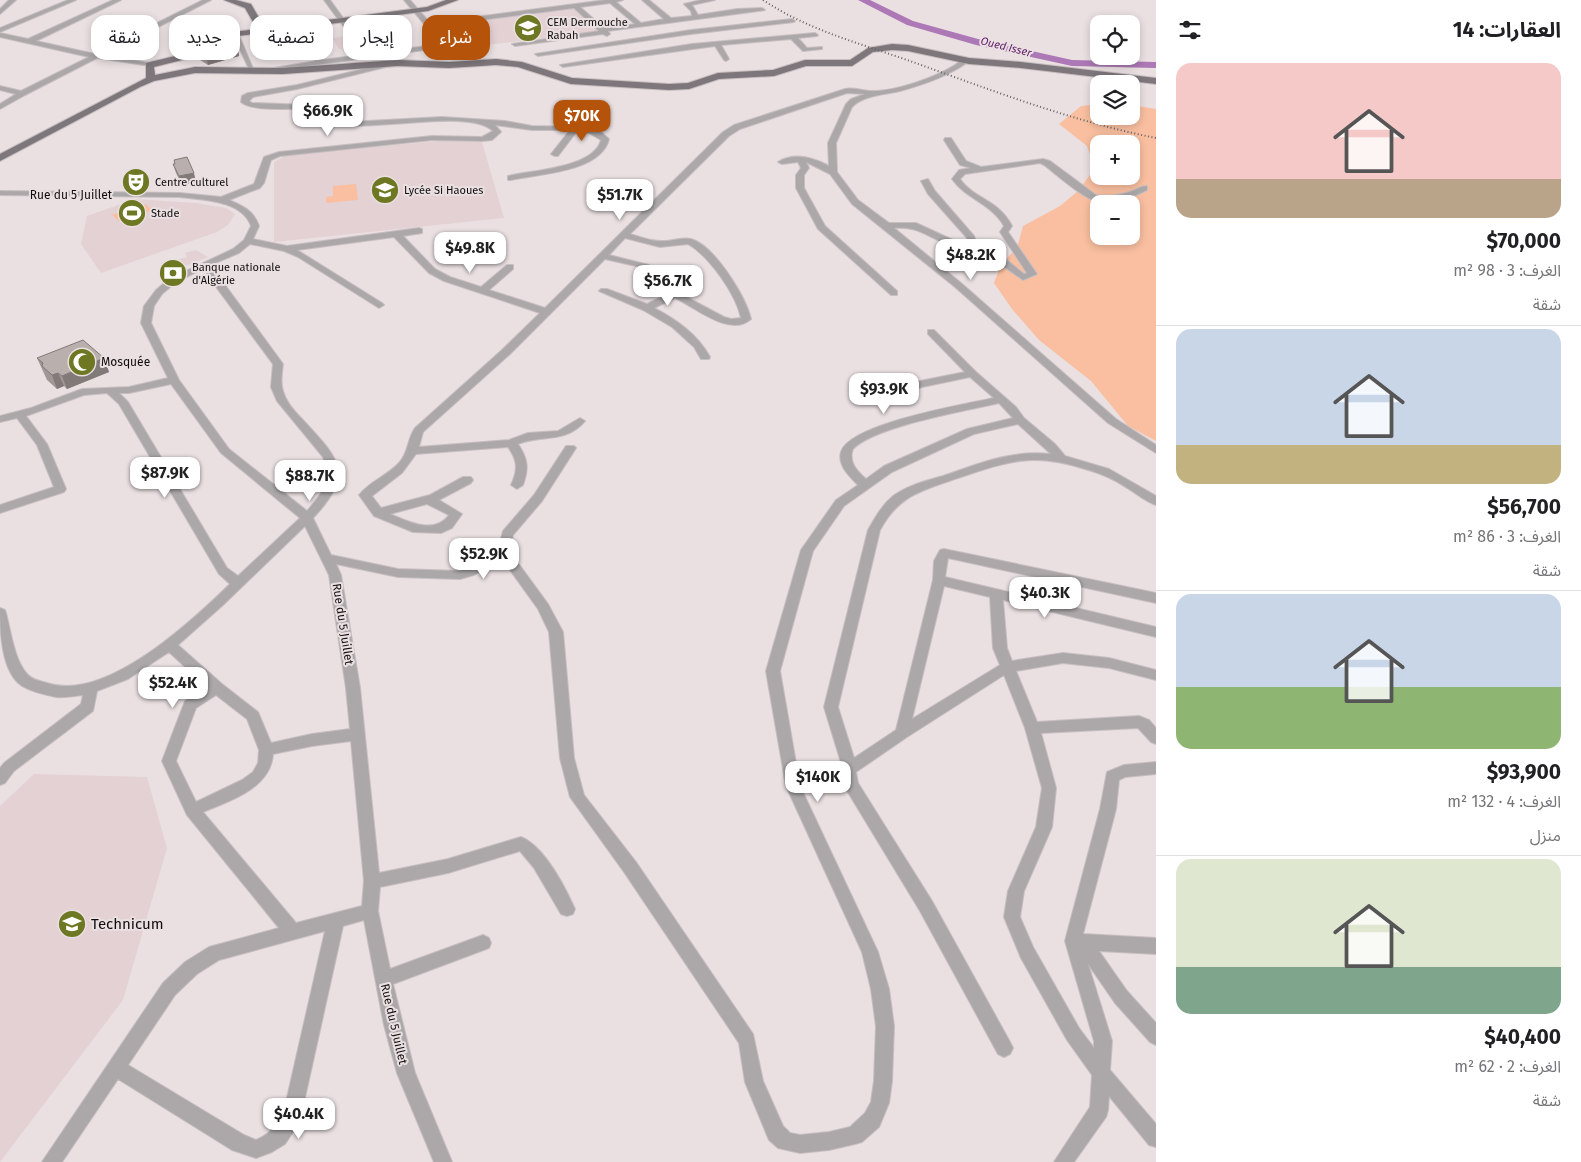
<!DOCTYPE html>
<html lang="ar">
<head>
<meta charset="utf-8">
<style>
	body { margin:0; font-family:"Fira Sans","Noto Sans Arabic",sans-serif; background:#f2f2f2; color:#202124; direction:rtl; height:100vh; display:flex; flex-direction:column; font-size:19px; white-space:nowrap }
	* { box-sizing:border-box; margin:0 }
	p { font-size:16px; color:#757577 }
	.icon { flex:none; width:28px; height:28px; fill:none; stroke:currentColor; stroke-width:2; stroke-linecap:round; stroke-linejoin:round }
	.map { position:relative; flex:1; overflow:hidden; direction:ltr }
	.details { display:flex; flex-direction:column; background:#fff; width:425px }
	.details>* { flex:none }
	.top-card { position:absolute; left:15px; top:15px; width:475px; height:45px; direction:rtl; display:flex; gap:10px }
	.fabs { position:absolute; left:1090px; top:15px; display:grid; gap:10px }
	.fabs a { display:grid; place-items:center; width:50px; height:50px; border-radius:10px; background:#fff; box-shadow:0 2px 8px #0003; font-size:25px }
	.price { position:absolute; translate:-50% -42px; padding:0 11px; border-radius:10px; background:#fff; color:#222; font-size:16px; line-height:32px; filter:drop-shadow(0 1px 2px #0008) }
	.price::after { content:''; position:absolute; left:50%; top:30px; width:15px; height:11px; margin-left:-8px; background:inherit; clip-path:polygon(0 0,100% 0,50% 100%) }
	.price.on { background:#b45309; color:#fff }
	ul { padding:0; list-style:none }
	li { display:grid; align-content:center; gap:10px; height:265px; padding:0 20px }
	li+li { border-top:1px solid #e0e0e0 }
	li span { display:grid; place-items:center; height:155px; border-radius:15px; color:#555 }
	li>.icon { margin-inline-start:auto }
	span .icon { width:90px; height:90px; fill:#fffc; stroke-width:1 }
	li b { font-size:21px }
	h2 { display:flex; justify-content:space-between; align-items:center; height:60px; padding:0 20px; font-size:21px }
	.tag { padding:0 18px; border-radius:15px; background:#fff; box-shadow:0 2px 8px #0003; font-size:18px; line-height:45px }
	.tag.on { background:#b45309; color:#fff }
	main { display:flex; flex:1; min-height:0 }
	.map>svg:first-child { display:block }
	.built { fill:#e4d1d4 }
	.green { fill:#f9bfa0; fill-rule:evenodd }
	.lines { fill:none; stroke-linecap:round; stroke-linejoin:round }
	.river { fill:#ac78b5; fill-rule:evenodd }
	.minor-casing { stroke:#c7bec0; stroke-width:2 }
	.major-casing { stroke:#c7bec0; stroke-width:2 }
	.minor { fill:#aca8aa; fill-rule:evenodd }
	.major { fill:#7d767a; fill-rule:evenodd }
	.rail { stroke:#686263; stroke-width:2; stroke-dasharray:1 2.5; stroke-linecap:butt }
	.wall { fill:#9f9695 }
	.shaded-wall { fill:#827a79 }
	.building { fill:#b9afad; stroke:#827a79 }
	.labels { text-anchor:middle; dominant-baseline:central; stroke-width:4; stroke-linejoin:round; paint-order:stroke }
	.far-poi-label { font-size:11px; fill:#100d0d; stroke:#eae0e2; text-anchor:start }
	.far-water-label { font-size:11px; font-style:italic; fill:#5e1d68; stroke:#eae0e2 }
	.street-label { font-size:12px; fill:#100d0d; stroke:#eae0e2 }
	.poi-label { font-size:12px; fill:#100d0d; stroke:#eae0e2; text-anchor:start }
	.near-poi-label { font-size:15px; fill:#100d0d; stroke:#eae0e2; text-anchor:start }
</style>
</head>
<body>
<main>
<section class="details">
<h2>العقارات: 14<svg class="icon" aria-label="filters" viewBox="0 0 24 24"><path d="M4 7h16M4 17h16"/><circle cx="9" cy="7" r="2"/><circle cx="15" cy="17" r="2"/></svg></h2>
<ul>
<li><span style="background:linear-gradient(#f6c9c9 75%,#b9a48a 0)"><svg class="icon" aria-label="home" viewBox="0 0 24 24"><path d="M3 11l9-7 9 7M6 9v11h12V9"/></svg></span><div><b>$70,000</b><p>الغرف: 3 · 98 m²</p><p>شقة</p></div></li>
<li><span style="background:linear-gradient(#c9d6e8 75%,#c2b280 0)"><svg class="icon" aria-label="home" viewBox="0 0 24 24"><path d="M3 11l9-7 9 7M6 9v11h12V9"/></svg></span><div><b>$56,700</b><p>الغرف: 3 · 86 m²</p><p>شقة</p></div></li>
<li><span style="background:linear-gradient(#c9d6e8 60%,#8fb573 0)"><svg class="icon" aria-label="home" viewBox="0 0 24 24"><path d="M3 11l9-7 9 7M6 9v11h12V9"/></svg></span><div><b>$93,900</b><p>الغرف: 4 · 132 m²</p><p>منزل</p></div></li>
<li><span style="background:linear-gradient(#dfe7d0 70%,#7fa58c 0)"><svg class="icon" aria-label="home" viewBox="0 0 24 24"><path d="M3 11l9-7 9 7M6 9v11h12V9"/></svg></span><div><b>$40,400</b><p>الغرف: 2 · 62 m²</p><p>شقة</p></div></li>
</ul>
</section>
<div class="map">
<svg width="1156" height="1162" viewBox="0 0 1156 1162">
	<rect width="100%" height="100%" fill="#eae0e2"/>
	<g class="built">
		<polygon points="572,7 598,31 456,49 446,39 448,36 446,35 469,24 461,22"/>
		<polygon points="389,31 403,50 352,57 350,54 345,54 342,49 339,49 332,38"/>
		<polygon points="440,141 482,142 504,218 274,242 274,162 286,155"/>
		<polygon points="135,199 196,203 226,208 235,214 228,225 217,232 101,273 81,244 87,216"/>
		<polygon points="196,250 208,257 194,263 172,270 166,263 187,257 185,253"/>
		<polygon points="34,774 147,777 167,848 123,1000 0,1162 0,806"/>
	</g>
	<g class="green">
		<path d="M1099,104V116H1131V105L1156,109V441L1128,426L1091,381L1039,340L1012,309L994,283L1001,264L1017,248L1023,226L1060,206L1078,191L1095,168L1087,146L1059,124L1081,106ZM1099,144H1131V176H1099ZM1099,204H1131V236H1099Z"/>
		<polygon points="356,184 358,200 326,203 326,197 333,196 333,186"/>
		<polygon points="145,204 153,210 119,221 112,215"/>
	</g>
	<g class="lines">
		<polygon class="river" points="858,0 870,0 913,21 978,39 1072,60 1156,62 1156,68 1072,66 976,45 907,25"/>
		<defs>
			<g id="minor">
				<polygon points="9,0 16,0 0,14 0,9"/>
				<polygon points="68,0 76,0 0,32 0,28"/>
				<polygon points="113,0 121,0 36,41 95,54 203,0 211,0 103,55 149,63 152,65 151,66 97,58 25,95 0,109 0,104 16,94 0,90 0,86 21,91 89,57 0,37 0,33 28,39"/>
				<polygon points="324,0 330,0 354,33 353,34 349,34"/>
				<path d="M404,0H410L430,23L606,0H623L616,2L641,23L664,19L642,0H649L671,18L692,16L691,11L684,4L701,0H715L692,5L698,15L737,9L762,8L765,10L608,31L610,34L607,36L603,34L515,46L512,44L599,31L574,8L433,26L449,45L446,47L265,72L262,70L316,61L296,26L299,24L302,26L323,60L441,44ZM610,3L635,24L604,28L580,7Z"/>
				<polygon points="792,19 795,21 794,22 691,34 538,56 535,54 691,30"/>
				<polygon points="223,27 227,27 238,33 254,71 250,71 233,35 223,29"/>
				<polygon points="815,33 818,35 817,36 798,38 807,48 822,47 822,49 803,51 791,39 721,45 729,59 726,61 724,60 715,46 563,67 560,65 692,44"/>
				<path d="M963,58L966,60L965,64C946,77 922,85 900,91C884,95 864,95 852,107L836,143L837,172L858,200L889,223H916L955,241L967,242V238L928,194L921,181L928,179L935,191L974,236L976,241L996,251L1024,274L1027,273L1000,232L1004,226C992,204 966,199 952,179L959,170L971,168L960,165L944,140L945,138H951L966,161L981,167L1043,159L1050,161L1096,195C1106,197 1122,195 1132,191C1138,189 1141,186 1147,186V190C1132,198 1107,206 1091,199C1078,194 1056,174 1044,165L1040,163L965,174L960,179C975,200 998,199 1012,226L1008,232L1037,274L1023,280L976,247C968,245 959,248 950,245C928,238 920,226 894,228L961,283L1116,419L1156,445V453L1108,423L955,287L852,204L830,174L806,162L809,168L804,175V188L825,226L897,291V295H891L818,229L796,188V175L801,168L798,162L782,164L778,162C794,152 814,158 829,166L828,143L846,104L851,99L865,94L847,93L740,129L729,136L630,234C641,237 652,242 664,241C673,241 682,237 691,239C714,245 746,297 751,319C730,338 695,307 675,298L654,308C677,320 697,334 710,357L709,359H701L694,347L672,327L643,310L599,291L601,289H607L647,304L670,293L677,292L724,317L731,319L741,318C736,294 709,256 688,244L660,247L625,238L609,255L649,265V269L605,259L510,354L423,432L419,447L509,440L528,433L558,431L580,418L585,421C565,444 543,434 518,444C528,459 529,468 523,485L517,489L511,485C518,470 518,461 508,447L416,454L402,473L372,496L381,508L430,495L463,477H471L473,480L471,483L439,500L462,514L452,528L441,533L413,532L374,516L359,495C369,482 388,475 399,463C409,452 407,439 415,428L502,350L540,313L444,281L429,273L394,237L297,250L382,303L384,305L379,308L298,257L284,251L250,244L239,253L213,264L214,270L283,364C282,373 280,382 283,391C286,402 294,411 302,419C338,458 356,473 313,518L331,555L398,569L460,571L466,569L498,550L503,531L534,495L566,446H574L576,448L542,501L513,535L510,552L548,604L563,632L574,758L584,795L636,862L753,1034L763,1081L783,1126L790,1133L800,1135L829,1132L850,1127L865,1113L871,1102L874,1081L876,1026L871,989L862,952L786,786L766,671L801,550L836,500L858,485C850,477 837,465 841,452C849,424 965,404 994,398L970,377L922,387L896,395L892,394L891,392L892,390L920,381L965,372L928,334V330H934L976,372L1016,407L1024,418L1055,444L1065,456L1109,469L1156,496V505C1146,502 1136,493 1127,488C1114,479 1100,473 1085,469C1029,451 1004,463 952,480C918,492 898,497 880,530L838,707L854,758L896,730L933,580L934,561L940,550L944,549L1156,593V603L948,558L945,577L1156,627V637L1003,600L1007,648L1012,661L1063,653L1109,658L1156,670V680L1109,668L1063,663L1016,671L1037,722L1139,716L1149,720L1156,728V744L1151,742L1138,728L1041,733L1056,788L1052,827L1024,891L1020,917L1033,947L1079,1028L1094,1048V1041L1065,941L1100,809L1107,772L1124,765L1156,762V774L1125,777L1119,780L1116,809L1083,934L1156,938V954L1099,951L1127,991L1156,1023V1045L1150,1042L1115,1003L1088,964L1112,1041L1110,1070L1156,1124V1147L1149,1145L1109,1096L1108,1110L1106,1117L1074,1162H1054L1090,1107L1092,1075L1067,1040L1021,958L1004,917L1008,891L1036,827L1042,788L1025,728L1004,675L907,737L856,772L858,783L932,901L1010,1042L1013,1048L1010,1054L1004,1057L998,1054L920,911L846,789L841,776L843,769L824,707L868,530C875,518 882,505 893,496C908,485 926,481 943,476C981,463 1010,450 1051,454L1018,424L974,434L892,472L844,506L813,551L780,671L800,786L878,952L889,989L894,1026L892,1081L889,1103L879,1127L862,1142L855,1144L829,1150L800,1153L778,1148L769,1140L745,1082L739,1043L624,872L570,797L560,758L549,632L538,609L502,559L474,575L460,579L398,577L336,564L341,575L360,688L379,873L448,859L521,837C544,846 565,887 575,909L573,914L567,916L561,914L534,868L520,851L448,873L380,887L378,911L390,969L483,935L489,938L491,943L489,948L393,984L415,1073L452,1162H434L397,1073L384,1025L364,920L343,926L304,1102L299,1119L293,1132L285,1144L272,1152L256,1158L232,1150L118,1079L62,1162H42L163,983L185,962L209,947L279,928L187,815L162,761L185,701L207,687L169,652L128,679L97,691L93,711L14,771L5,783L0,785V768L4,763L81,704L83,695C75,696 64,698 56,697C46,695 30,691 22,686C1,672 0,630 0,608L5,610L6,613C11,632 14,659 27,674C32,680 40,681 47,683C105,703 192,621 230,584L219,574L119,404L107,393L84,395L26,416L47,444L66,489L64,492L0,513V505L54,487L37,445L17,418L0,422V416L31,408L82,389L129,387L168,378L141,323L144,306L156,290L169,279L233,249L244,240L251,226C242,200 203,200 180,197L0,195V191L180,193L221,197L254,184L264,157L279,152L432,136L482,137L493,131C476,114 417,123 392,124C372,125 351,128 331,123C322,121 315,110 305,109C289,108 253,112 241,102L242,96L248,93L297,85L392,62L395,64L394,65L297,89L253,97L249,101L252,103L310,105L333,119L349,122L442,117L505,121L532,126L582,127L602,133L609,139C601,172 539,174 511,180H508V176C533,170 594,168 601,140L589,133L577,131L558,156H555L551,154L570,130H532L495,125L501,132L492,140L482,141L432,140L280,156L271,160L264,183L260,188L229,200C243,206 254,211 259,226L253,239L287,246L419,228L422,229V233L403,236L435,269L450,277L481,287L507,265H513V269L489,290L545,308L723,132L734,125L845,89C856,87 866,92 876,91C899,90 936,77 955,65C959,63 959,60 963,58ZM204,268L211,280L273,364L271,387L277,401L323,457C332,481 323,493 307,511L229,449L179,380L151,323L154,306L162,294L175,283ZM171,384L221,453L300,518L238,576L227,568L128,402L119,393H129ZM999,403L1013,418L967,429L884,466L866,479C857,471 848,462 853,449C875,426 966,411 999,403ZM427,504L449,515C434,535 409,522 390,514ZM305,526L329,575L346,688L350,729L312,734L271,743L258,712L222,684L178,645L223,605ZM944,586L990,597L993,648L1000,665L912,719ZM216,695L247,719L259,750L258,763L253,772L242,780L196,802L176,761L196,708ZM351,741L364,881L362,906L296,923L203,812C230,801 271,788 273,754L312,746ZM325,931L286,1102C280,1119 274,1133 256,1140L244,1135L128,1065L175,995L197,974L219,960Z"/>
			</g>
			<polygon id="major" points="224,0 236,0 251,4 265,28 427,7 446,0 458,0 428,11 238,36 198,56 154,67 155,75 195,67 283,68 398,60 449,62 496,59 522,62 572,78 669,84 688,83 718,73 773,70 805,60 850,60 868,48 892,44 908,45 969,58 1021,62 1156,78 1156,84 1021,68 969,64 908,51 892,50 873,52 852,66 806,66 774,76 719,79 689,89 669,90 571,84 518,67 496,65 449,68 398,66 283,74 195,73 154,81 140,87 0,161 0,154 146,78 146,63 192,52 233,32 257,29 245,8"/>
		</defs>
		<use href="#minor" class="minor-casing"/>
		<use href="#major" class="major-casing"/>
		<use href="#minor" class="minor"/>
		<use href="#major" class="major"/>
		<path class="rail" d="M763,0C808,30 859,43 910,61C991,90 1071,121 1156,138"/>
	</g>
	<g class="wall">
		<polygon points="350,32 394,43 392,44 392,46 382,47 383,48 358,50 351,40"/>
		<polygon points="238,50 239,56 208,65 197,58 195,53"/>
		<polygon points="174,160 196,182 182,185 176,173 173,164 175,164"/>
		<polygon points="140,171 142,177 138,187 128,187 126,181"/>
		<polygon points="37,358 104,358 109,372 67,389 64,386 57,389 47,380"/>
	</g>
	<g class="shaded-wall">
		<polygon points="393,35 394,43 392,44 392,46 382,47 383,48 358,50 357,42"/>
		<polygon points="238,50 239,56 208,65 207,59"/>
		<polygon points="140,171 142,177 138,187 136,181"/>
		<polygon points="194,173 196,182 182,185 179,176"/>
		<polygon points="104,358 109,372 67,389 62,376"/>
		<polygon points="58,373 64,386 57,389 52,375"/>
	</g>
	<g class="building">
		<polygon points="387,27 393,35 390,36 391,38 381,39 382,40 357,42 350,32"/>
		<polygon points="228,38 233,38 238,50 207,59 195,53"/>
		<polygon points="187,157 194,173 179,176 173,164 175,164 174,160"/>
		<polygon points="140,171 136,181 126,181 130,172"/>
		<polygon points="83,340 104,358 62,376 58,373 52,375 42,366 43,363 37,358"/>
	</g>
	<defs>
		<symbol id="school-disc" viewBox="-11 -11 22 22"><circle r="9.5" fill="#6e7823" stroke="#eae0e2"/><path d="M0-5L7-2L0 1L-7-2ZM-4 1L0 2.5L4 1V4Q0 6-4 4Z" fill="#fff"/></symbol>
		<symbol id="theatre-disc" viewBox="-11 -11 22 22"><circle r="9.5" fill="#6e7823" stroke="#eae0e2"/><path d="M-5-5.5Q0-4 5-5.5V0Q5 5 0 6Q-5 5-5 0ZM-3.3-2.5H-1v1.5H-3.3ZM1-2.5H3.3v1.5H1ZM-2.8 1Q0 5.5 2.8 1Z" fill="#fff"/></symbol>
		<symbol id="stadium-disc" viewBox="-11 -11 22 22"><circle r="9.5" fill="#6e7823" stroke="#eae0e2"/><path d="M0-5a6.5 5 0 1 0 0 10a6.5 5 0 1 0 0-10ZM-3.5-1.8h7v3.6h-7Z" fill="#fff"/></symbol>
		<symbol id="bank-disc" viewBox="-11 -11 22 22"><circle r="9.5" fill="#6e7823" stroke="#eae0e2"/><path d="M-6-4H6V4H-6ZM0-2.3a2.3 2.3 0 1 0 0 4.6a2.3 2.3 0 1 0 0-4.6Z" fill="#fff"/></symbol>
		<symbol id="mosque-disc" viewBox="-11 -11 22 22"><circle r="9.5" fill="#6e7823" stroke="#eae0e2"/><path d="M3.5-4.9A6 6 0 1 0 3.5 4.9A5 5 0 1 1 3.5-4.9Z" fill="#fff"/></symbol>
	</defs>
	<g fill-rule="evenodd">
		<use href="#school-disc" x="512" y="12" width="32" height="32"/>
		<use href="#theatre-disc" x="120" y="166" width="32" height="32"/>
		<use href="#school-disc" x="369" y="174" width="32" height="32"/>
		<use href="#stadium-disc" x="116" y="197" width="32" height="32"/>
		<use href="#bank-disc" x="157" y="257" width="32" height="32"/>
		<use href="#mosque-disc" x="66" y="346" width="32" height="32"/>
		<use href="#school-disc" x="56" y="908" width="32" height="32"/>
	</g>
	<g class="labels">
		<g class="far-poi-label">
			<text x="547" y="22">CEM Dermouche<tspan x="547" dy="13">Rabah</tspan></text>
			<text x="155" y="182">Centre culturel</text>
			<text x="404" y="190">Lycée Si Haoues</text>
			<text x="151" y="213">Stade</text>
			<text x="192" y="267">Banque nationale<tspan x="192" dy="13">d'Algérie</tspan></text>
		</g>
		<g class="far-water-label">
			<text transform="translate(1006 47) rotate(14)">Oued Isser</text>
		</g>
		<g class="street-label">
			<text x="71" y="195">Rue du 5 Juillet</text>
			<text transform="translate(343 624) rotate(81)">Rue du 5 Juillet</text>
			<text transform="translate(394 1024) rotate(77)">Rue du 5 Juillet</text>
		</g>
		<g class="poi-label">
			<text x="101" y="362">Mosquée</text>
		</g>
		<g class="near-poi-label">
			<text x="91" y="924">Technicum</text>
		</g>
	</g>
</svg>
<div class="fabs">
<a><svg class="icon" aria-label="locate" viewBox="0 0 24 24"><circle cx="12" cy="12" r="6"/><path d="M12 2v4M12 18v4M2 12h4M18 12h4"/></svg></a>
<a><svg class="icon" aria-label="layers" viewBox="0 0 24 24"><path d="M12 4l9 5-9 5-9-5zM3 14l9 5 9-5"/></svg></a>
<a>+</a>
<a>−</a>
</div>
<b class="price" style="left:328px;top:137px">$66.9K</b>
<b class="price on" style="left:582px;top:142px">$70K</b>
<b class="price" style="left:620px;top:221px">$51.7K</b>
<b class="price" style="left:470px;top:274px">$49.8K</b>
<b class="price" style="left:971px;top:281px">$48.2K</b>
<b class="price" style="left:668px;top:307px">$56.7K</b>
<b class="price" style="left:884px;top:415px">$93.9K</b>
<b class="price" style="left:165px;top:499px">$87.9K</b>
<b class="price" style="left:310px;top:502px">$88.7K</b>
<b class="price" style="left:484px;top:580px">$52.9K</b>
<b class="price" style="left:1045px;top:619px">$40.3K</b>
<b class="price" style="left:173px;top:709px">$52.4K</b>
<b class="price" style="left:818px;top:803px">$140K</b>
<b class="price" style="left:299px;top:1140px">$40.4K</b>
<div class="top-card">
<a class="tag on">شراء</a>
<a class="tag">إيجار</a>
<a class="tag">تصفية</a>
<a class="tag">جديد</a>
<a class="tag">شقة</a>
</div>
</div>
</main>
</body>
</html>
